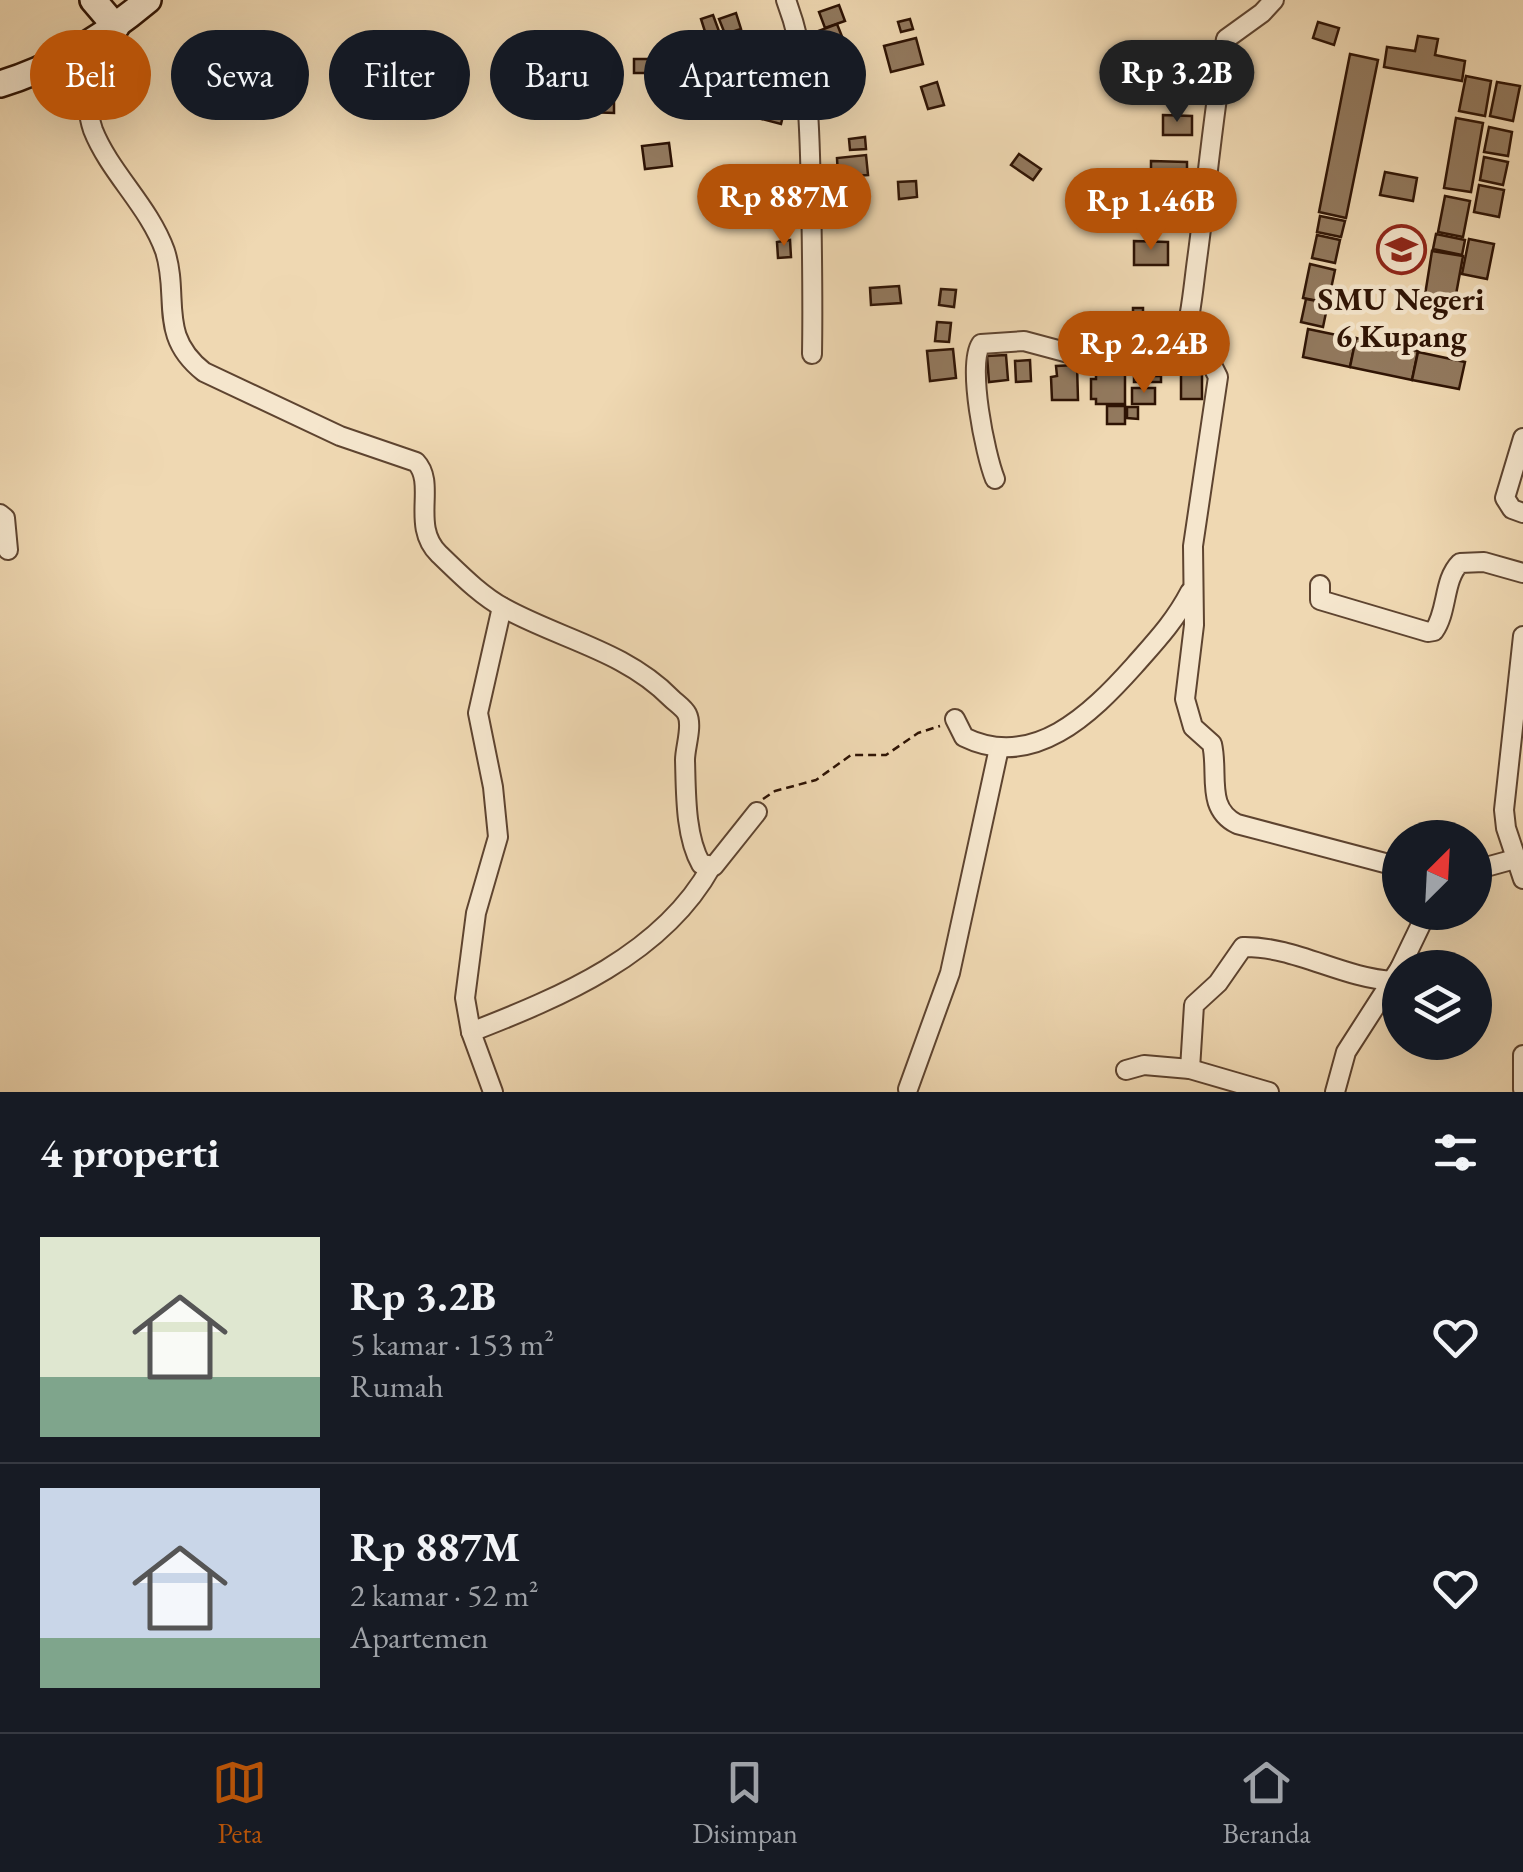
<!DOCTYPE html>
<html lang="id">
<head>
<meta charset="utf-8">
<style>
	body { margin:0; font-family:"EB Garamond",serif; background:#20242c; color:#f1f3f6; height:100vh; display:flex; flex-direction:column; font-size:38px; white-space:nowrap }
	* { box-sizing:border-box; margin:0 }
	p { font-size:32px; color:#9ea1a6 }
	.icon { flex:none; width:55px; height:55px; fill:none; stroke:currentColor; stroke-width:2; stroke-linecap:round; stroke-linejoin:round }
	.map { position:relative; height:1092px; overflow:hidden }
	.sheet { display:flex; flex-direction:column; background:#171b24; flex:1 }
	.sheet>* { flex:none }
	.top-card { position:absolute; left:30px; top:30px; width:1000px; height:90px; display:flex; gap:20px }
	.needle { width:65px; rotate:24deg }
	.tools { position:absolute; left:1382px; top:820px; display:grid; gap:20px }
	.tools a { display:grid; place-items:center; width:110px; height:110px; border-radius:50%; background:#171b24; box-shadow:0 10px 40px #0002; font-size:50px }
	.price { position:absolute; translate:-50% -85px; padding:0 22px; border-radius:35px; background:#b45309; color:#fff; font-size:32px; line-height:65px; filter:drop-shadow(0 2px 5px #0008) }
	.price::after { content:''; position:absolute; left:50%; top:60px; width:30px; height:22px; margin-left:-15px; background:inherit; clip-path:polygon(0 0,100% 0,50% 100%) }
	.price.on { background:#222; color:#fff }
	ul { padding:0; list-style:none }
	li { display:flex; align-items:center; gap:30px; height:250px; padding:0 40px }
	li+li { border-top:2px solid #363941 }
	li span { display:grid; place-items:center; flex:none; width:280px; height:200px; border-radius:0px; color:#555 }
	li>.icon { margin-inline-start:auto }
	span .icon { width:120px; height:120px; fill:#fffc; stroke-width:1 }
	li b { font-size:42px }
	h2 { display:flex; justify-content:space-between; align-items:center; height:120px; padding:0 40px; font-size:42px }
	.pill { padding:0 35px; border-radius:45px; background:#171b24; box-shadow:0 10px 40px #0002; font-size:35px; line-height:90px }
	.pill.on { background:#b45309; color:#fff }
	.dock { display:flex; justify-content:space-around; align-items:center; height:140px; border-top:2px solid #363941; background:#171b24; font-size:28px; color:#9ea1a6 }
	.dock a { display:grid; justify-items:center; gap:5px }
	.dock .on { color:#b45309 }
	.map>svg:first-child { display:block }
	.building { fill:#92795e; stroke:#2e1304; stroke-width:2.5 }
	.lines { fill:none; stroke-linecap:round; stroke-linejoin:round }
	.street-casing { stroke:#5e4430; stroke-width:22 }
	.secondary-casing { stroke:#2e1304; stroke-width:30 }
	.path { stroke:#2e1304; stroke-width:2.5; stroke-dasharray:8 5; stroke-linecap:butt }
	.street { stroke:#f5e6cd; stroke-width:18 }
	.secondary { stroke:#f5e6cd; stroke-width:25 }
	.labels { text-anchor:middle; dominant-baseline:central; stroke-width:9; stroke-linejoin:round; paint-order:stroke }
	.poi-label { font-size:32px; font-weight:bold; fill:#2e1304; stroke:#f5e6cd }
</style>
</head>
<body>
<div class="map">
<svg width="1523" height="1092" viewBox="0 0 1523 1092">
	<rect width="100%" height="100%" fill="#efd8b2"/>
	<filter id="stains"><feTurbulence type="fractalNoise" baseFrequency=".002" numOctaves="4"/><feColorMatrix values="0 0 0 0 .2 0 0 0 0 .09 0 0 0 0 .02 0 0 0 .5 -.17"/></filter>
	<radialGradient id="worn" r=".72"><stop offset=".6" stop-color="#630" stop-opacity="0"/><stop offset="1" stop-color="#630" stop-opacity=".3"/></radialGradient>
	<g class="building">
		<polygon points="839,5 845,21 825,28 819,12"/>
		<polygon points="736,13 741,29 725,34 719,19"/>
		<polygon points="713,15 720,34 707,38 701,19"/>
		<polygon points="910,19 913,29 901,32 898,22"/>
		<polygon points="1318,22 1339,28 1334,45 1313,38"/>
		<polygon points="837,24 843,39 819,48 813,33"/>
		<polygon points="1418,36 1438,39 1435,55 1465,61 1462,81 1384,67 1387,47 1415,51"/>
		<polygon points="916,38 923,64 891,72 884,46"/>
		<polygon points="774,52 790,52 791,70 774,70"/>
		<polygon points="1350,54 1378,60 1346,218 1319,212"/>
		<rect x="634" y="59" width="35" height="14"/>
		<polygon points="742,64 765,70 762,83 739,77"/>
		<polygon points="1466,76 1491,81 1485,116 1459,111"/>
		<polygon points="937,82 944,105 928,109 921,87"/>
		<polygon points="1497,82 1520,86 1513,121 1490,116"/>
		<polygon points="733,86 787,100 781,124 727,110"/>
		<polygon points="587,91 614,92 614,113 586,112"/>
		<polygon points="1163,115 1192,116 1192,135 1163,135"/>
		<polygon points="1456,118 1483,123 1471,192 1444,188"/>
		<polygon points="1489,127 1512,132 1508,156 1484,152"/>
		<polygon points="865,137 866,149 850,150 849,139"/>
		<polygon points="669,143 672,166 645,169 642,146"/>
		<polygon points="1019,154 1041,169 1033,180 1011,165"/>
		<polygon points="866,155 868,175 838,177 837,158"/>
		<polygon points="1484,157 1508,162 1503,185 1480,180"/>
		<polygon points="1151,161 1187,162 1187,193 1144,193 1144,178 1151,178"/>
		<polygon points="1385,172 1417,178 1413,201 1380,195"/>
		<polygon points="916,181 917,197 899,199 898,182"/>
		<polygon points="1479,185 1504,190 1499,217 1474,212"/>
		<rect x="1137" y="196" width="12" height="28"/>
		<polygon points="1445,196 1470,201 1463,237 1438,232"/>
		<polygon points="1320,216 1345,221 1341,237 1317,232"/>
		<polygon points="1436,234 1465,240 1462,255 1433,249"/>
		<polygon points="1317,235 1340,240 1335,263 1312,258"/>
		<polygon points="1469,239 1494,244 1487,279 1462,274"/>
		<polygon points="790,240 791,257 778,258 777,242"/>
		<polygon points="1134,241 1168,242 1168,265 1134,265"/>
		<polygon points="1432,251 1463,256 1455,300 1425,295"/>
		<polygon points="1310,264 1335,270 1328,303 1303,298"/>
		<polygon points="899,286 901,303 871,305 870,288"/>
		<polygon points="941,289 956,290 954,307 939,305"/>
		<polygon points="1306,299 1328,303 1323,327 1301,322"/>
		<rect x="1133" y="308" width="10" height="16"/>
		<polygon points="937,322 951,323 949,342 935,341"/>
		<polygon points="1308,329 1356,339 1350,367 1303,357"/>
		<polygon points="1137,333 1163,334 1163,350 1137,349"/>
		<polygon points="1356,338 1418,351 1412,380 1350,367"/>
		<polygon points="953,349 956,378 930,381 927,351"/>
		<polygon points="1418,352 1465,362 1459,389 1412,380"/>
		<polygon points="1006,355 1008,380 989,382 987,356"/>
		<polygon points="1030,360 1031,381 1016,382 1015,361"/>
		<polygon points="1077,365 1078,400 1052,400 1051,377 1057,376 1056,366"/>
		<polygon points="1096,371 1125,371 1125,404 1096,404 1096,399 1091,399 1091,379 1096,379"/>
		<rect x="1181" y="371" width="21" height="28"/>
		<rect x="1134" y="376" width="27" height="6"/>
		<rect x="1132" y="388" width="23" height="16"/>
		<rect x="1107" y="406" width="18" height="18"/>
		<polygon points="1127,407 1138,407 1138,419 1127,418"/>
	</g>
	<g class="lines">
		<defs>
			<g id="street">
				<path d="M786,0C810,63 809,124 811,191C812,245 813,299 812,354"/>
				<path d="M1274,0L1262,13L1226,39C1213,112 1207,186 1197,260C1193,289 1191,322 1180,350L1212,365L1218,377L1193,546L1194,625L1185,699L1193,727L1212,744C1219,774 1205,808 1237,824L1400,867"/>
				<path d="M86,44C88,71 84,104 93,130C110,173 149,206 165,251C180,298 157,335 204,372L340,436L416,462C437,484 410,526 439,554C459,573 480,595 504,608C560,639 625,651 671,698C676,703 684,708 687,714C693,726 685,747 685,760C686,792 685,836 701,864L714,866L757,812"/>
				<polyline points="1523,438 1505,498 1512,509 1523,513"/>
				<path d="M995,479C985,454 967,365 981,344L1024,341L1095,360L1154,359L1180,350"/>
				<polyline points="0,514 5,518 8,550"/>
				<path d="M1320,585V600L1428,632L1434,631C1448,611 1443,580 1460,563L1484,562L1523,573"/>
				<polyline points="1523,636 1504,810 1506,828 1523,879"/>
				<path d="M955,719L964,737C1033,771 1091,714 1134,666C1156,641 1175,621 1190,592"/>
				<polyline points="1475,870 1515,859"/>
				<polyline points="1400,968 1427,912"/>
				<path d="M471,1032C561,997 662,955 711,867"/>
				<polyline points="1523,1055 1523,1089"/>
				<polyline points="1190,1069 1269,1092"/>
				<path d="M1126,1070L1144,1065L1190,1069L1194,1005L1218,983L1243,947C1294,946 1342,978 1393,981"/>
				<polyline points="908,1089 950,973 999,748"/>
				<polyline points="493,1092 471,1032 465,998 476,913 498,837 493,787 478,713 502,607"/>
				<polyline points="1335,1092 1346,1052 1400,968"/>
			</g>
			<g id="secondary">
				<polyline points="93,0 116,27"/>
				<path d="M0,84C54,68 105,36 148,0"/>
			</g>
		</defs>
		<use href="#street" class="street-casing"/>
		<use href="#secondary" class="secondary-casing"/>
		<polyline class="path" points="763,799 775,791 816,780 851,755 886,755 918,733 940,726"/>
		<use href="#street" class="street"/>
		<use href="#secondary" class="secondary"/>
	</g>
	<defs>
		<symbol id="school-ring" viewBox="-11 -11 22 22"><circle r="9.5" fill="#f5e6cd" stroke="#8f2418" stroke-width="1.5"/><path d="M0-5L7-2L0 1L-7-2ZM-4 1L0 2.5L4 1V4Q0 6-4 4Z" fill="#8f2418"/></symbol>
	</defs>
	<g fill-rule="evenodd">
		<use href="#school-ring" x="1374" y="222" width="55" height="55"/>
	</g>
	<g class="labels">
		<g class="poi-label">
			<text x="1401" y="299">SMU Negeri<tspan x="1401" dy="37">6 Kupang</tspan></text>
		</g>
	</g>
	<rect width="100%" height="100%" filter="url(#stains)"/>
	<rect width="100%" height="100%" fill="url(#worn)"/>
</svg>
<div class="tools">
<a><svg class="needle" viewBox="-14 -14 28 28"><path d="M0-13l5 13h-10z" fill="#e53935"/><path d="M0 13l5-13h-10z" fill="#9ea1a6"/></svg></a>
<a><svg class="icon" aria-label="layers" viewBox="0 0 24 24"><path d="M12 4l9 5-9 5-9-5zM3 14l9 5 9-5"/></svg></a>
</div>
<b class="price on" style="left:1177px;top:125px">Rp 3.2B</b>
<b class="price" style="left:784px;top:249px">Rp 887M</b>
<b class="price" style="left:1151px;top:253px">Rp 1.46B</b>
<b class="price" style="left:1144px;top:396px">Rp 2.24B</b>
<div class="top-card">
<a class="pill on">Beli</a>
<a class="pill">Sewa</a>
<a class="pill">Filter</a>
<a class="pill">Baru</a>
<a class="pill">Apartemen</a>
</div>
</div>
<section class="sheet">
<h2>4 properti<svg class="icon" aria-label="filters" viewBox="0 0 24 24"><path d="M4 7h16M4 17h16"/><circle cx="9" cy="7" r="2"/><circle cx="15" cy="17" r="2"/></svg></h2>
<ul>
<li><span style="background:linear-gradient(#dfe7d0 70%,#7fa58c 0)"><svg class="icon" aria-label="home" viewBox="0 0 24 24"><path d="M3 11l9-7 9 7M6 9v11h12V9"/></svg></span><div><b>Rp 3.2B</b><p>5 kamar · 153 m²</p><p>Rumah</p></div><svg class="icon" aria-label="heart" viewBox="0 0 24 24"><path d="M12 20l-8-8c-3-5 5-10 8-4 3-6 11-1 8 4z"/></svg></li>
<li><span style="background:linear-gradient(#c9d6e8 75%,#7fa58c 0)"><svg class="icon" aria-label="home" viewBox="0 0 24 24"><path d="M3 11l9-7 9 7M6 9v11h12V9"/></svg></span><div><b>Rp 887M</b><p>2 kamar · 52 m²</p><p>Apartemen</p></div><svg class="icon" aria-label="heart" viewBox="0 0 24 24"><path d="M12 20l-8-8c-3-5 5-10 8-4 3-6 11-1 8 4z"/></svg></li>
</ul>
</section>
<nav class="dock">
<a class="on"><svg class="icon" aria-label="map" viewBox="0 0 24 24"><path d="M3 6l6-2 6 2 6-2v14l-6 2-6-2-6 2zM9 4v14M15 6v14"/></svg>Peta</a>
<a><svg class="icon" aria-label="saved" viewBox="0 0 24 24"><path d="M7 4h10v16l-5-4-5 4z"/></svg>Disimpan</a>
<a><svg class="icon" aria-label="home" viewBox="0 0 24 24"><path d="M3 11l9-7 9 7M6 9v11h12V9"/></svg>Beranda</a>
</nav>
</body>
</html>
